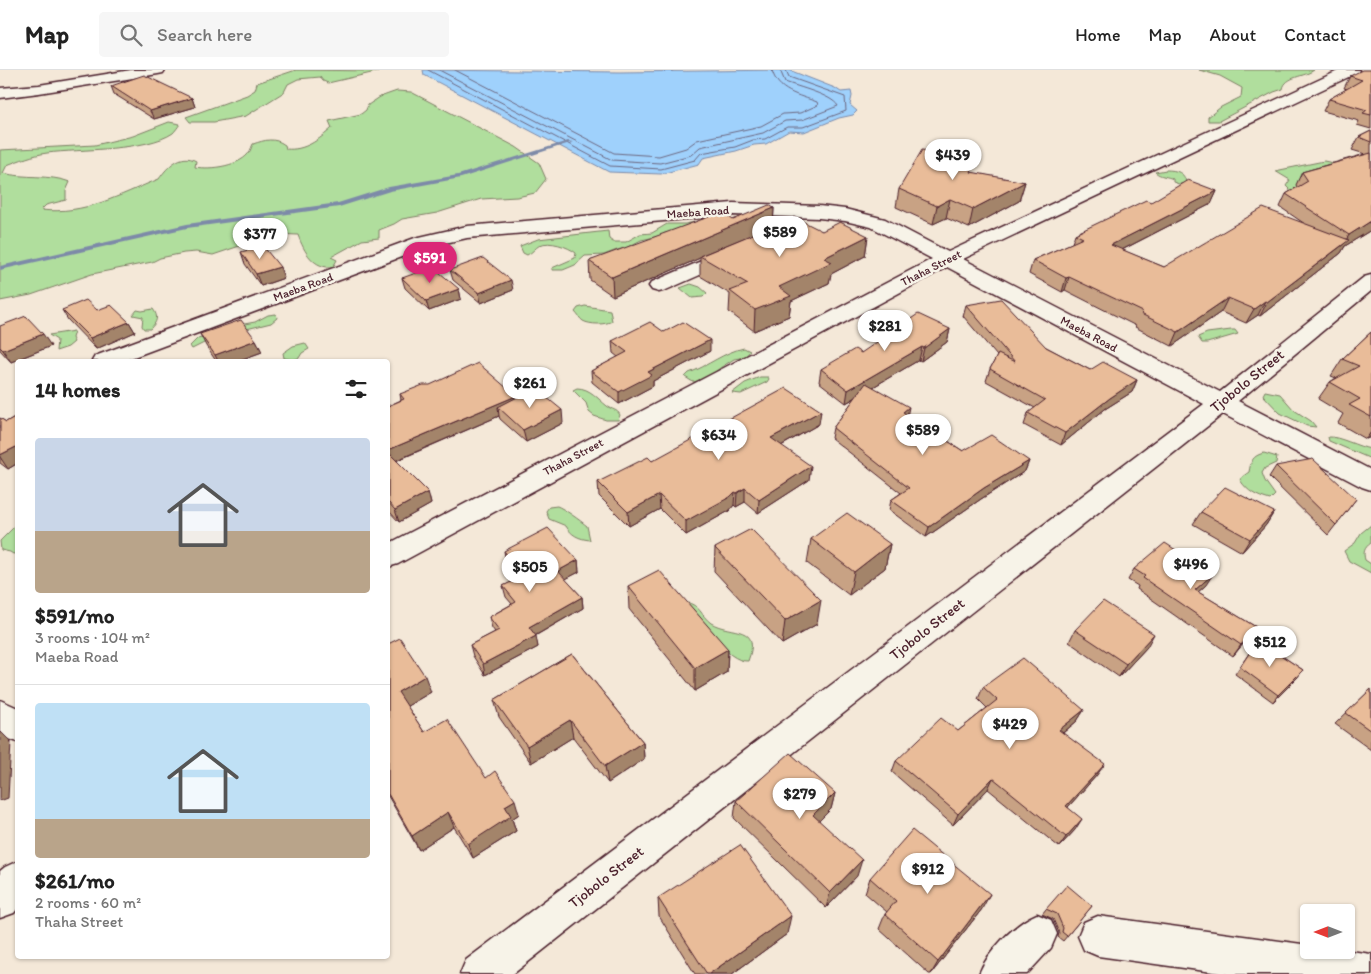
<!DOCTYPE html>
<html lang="en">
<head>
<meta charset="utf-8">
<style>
	body { margin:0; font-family:Itim,sans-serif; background:#f6f6f6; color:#222; height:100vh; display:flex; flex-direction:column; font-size:19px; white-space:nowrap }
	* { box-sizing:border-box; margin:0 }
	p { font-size:16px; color:#767676 }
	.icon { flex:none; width:28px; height:28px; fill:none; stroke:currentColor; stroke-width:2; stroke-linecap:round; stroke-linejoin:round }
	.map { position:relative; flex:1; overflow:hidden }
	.panel { position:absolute; left:15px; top:289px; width:375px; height:600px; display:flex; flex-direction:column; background:#fff; border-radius:5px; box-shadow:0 1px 4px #0004 }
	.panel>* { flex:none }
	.needle { width:32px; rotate:270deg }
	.controls { position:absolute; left:1300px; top:834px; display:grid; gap:10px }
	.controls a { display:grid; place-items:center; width:55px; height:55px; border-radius:5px; background:#fff; box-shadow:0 1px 4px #0004; font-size:25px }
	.price { position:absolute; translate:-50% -42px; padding:0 11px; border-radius:18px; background:#fff; color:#222; font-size:16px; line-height:32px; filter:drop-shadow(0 1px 2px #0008) }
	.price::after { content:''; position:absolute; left:50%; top:30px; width:15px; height:11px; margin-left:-8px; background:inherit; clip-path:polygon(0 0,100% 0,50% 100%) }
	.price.active { background:#db2777; color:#fff }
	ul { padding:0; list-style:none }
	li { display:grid; align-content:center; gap:10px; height:265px; padding:0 20px }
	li+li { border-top:1px solid #e0e0e0 }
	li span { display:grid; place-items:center; height:155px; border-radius:5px; color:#555 }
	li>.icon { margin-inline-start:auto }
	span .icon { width:90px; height:90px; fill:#fffc; stroke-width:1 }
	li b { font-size:21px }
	h2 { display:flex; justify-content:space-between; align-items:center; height:60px; padding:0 20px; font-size:21px }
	header { display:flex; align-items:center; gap:30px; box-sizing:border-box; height:70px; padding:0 25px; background:#fff; border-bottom:1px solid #e0e0e0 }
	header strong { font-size:24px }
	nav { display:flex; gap:28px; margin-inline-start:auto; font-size:18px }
	.search { width:350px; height:45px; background:#f6f6f6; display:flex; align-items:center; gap:12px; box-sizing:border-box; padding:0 18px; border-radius:5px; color:#767676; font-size:19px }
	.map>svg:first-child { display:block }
	.green { fill:#b0de9d; stroke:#7d7e64 }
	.water { fill:#9fd1fc; stroke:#7d8aa8 }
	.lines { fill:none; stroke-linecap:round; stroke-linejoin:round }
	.shore { stroke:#6c667f; stroke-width:1 }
	.stream { fill:#7d8aa8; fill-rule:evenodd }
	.street-casing { stroke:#4a1f2b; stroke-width:3 }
	.secondary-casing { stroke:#4a1f2b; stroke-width:3 }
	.street { fill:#f7f3e8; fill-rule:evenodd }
	.secondary { fill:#f7f3e8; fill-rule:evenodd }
	.wall { fill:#c8a284; stroke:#4a1f2b }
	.shaded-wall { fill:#a3846b; stroke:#4a1f2b }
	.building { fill:#e9bc99; stroke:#4a1f2b }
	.labels { text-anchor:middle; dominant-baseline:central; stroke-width:5; stroke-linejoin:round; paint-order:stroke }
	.far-street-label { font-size:12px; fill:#4a1f2b; stroke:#f7f3e8 }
	.street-label { font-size:15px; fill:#4a1f2b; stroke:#f7f3e8 }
</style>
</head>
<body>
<header>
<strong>Map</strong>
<div class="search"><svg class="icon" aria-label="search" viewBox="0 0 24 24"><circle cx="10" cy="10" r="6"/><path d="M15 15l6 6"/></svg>Search here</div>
<nav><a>Home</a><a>Map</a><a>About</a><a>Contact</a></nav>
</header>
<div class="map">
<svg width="1371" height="904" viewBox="0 0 1371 904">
	<rect width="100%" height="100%" fill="#f4e8d8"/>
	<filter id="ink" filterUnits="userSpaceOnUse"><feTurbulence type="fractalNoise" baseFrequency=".02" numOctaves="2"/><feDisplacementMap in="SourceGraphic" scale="10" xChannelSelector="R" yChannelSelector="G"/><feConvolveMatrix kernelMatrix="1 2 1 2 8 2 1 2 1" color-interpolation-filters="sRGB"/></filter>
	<g filter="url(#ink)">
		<g class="green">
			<polygon points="296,0 380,1 328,13 323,11 320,7 298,9 288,14 284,22 246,46 214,52 190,52 186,47 247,25 255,20 257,13"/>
			<path d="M1199,0H1314C1305,7 1285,6 1283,19L1274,22L1219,51H1208V47L1221,37L1241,27L1242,18L1220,6Z"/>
			<path d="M397,21L411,22L516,77L539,93L546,109L535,123L517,127L481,129L437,143L402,149L394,154L379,160V168L362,170L331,187L337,190L333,197C314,199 304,182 298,165L275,164L213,185L196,182L184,183L160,188L152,192L92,204L31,225L0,231V80L95,75L133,66L169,52L180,54C178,57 175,61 173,63C147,81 79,79 47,83C33,85 20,90 7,95L3,103C25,109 49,104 70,112L66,121V130L46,135L41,140C85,145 119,125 159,109C167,97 181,82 196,91L195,97C210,100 242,96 250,81C251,79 252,76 253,74C265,70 274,67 285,75L286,79C304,81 319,70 332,58L329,51L361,44L366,40L368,35L380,27Z"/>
			<polygon points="1324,91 1333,93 1314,115 1290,122 1290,120 1286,116 1290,110 1275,101"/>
			<path d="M1166,100C1176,100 1185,102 1186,113L1179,114L1173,112V109C1167,106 1161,107 1155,102Z"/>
			<path d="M700,151L675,163H665L660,166L641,170L626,178L617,180L604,185L585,186L575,195L563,200H552V198L575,188L576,183C569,177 549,170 540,175C535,178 533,182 527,185L523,183L520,176L538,169L608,161L609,169L613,172H626L640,164L652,163L667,154H685Z"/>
			<polygon points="691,214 700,217 707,223 703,227 692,228 680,218"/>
			<path d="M585,236L610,240L612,251C606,255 590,255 583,251C580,249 578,245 575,242L578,238Z"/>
			<path d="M153,239C159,247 157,252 150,259H144L142,256L143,247L133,245L137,240L142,241Z"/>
			<polygon points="276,244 277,248 271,253 218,266 192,279 190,276 198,268 239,255 255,252 268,245"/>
			<polygon points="1231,260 1235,260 1238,264 1207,273 1202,273 1198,267 1207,263"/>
			<polygon points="74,261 72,268 74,272 68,277 56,281 57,270 49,265"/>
			<polygon points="305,273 309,279 302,283 299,288 293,290 284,288 283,283 293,276"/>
			<path d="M744,278L750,281L745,287L734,289L720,298L707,309L693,312L685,307L689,303C708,296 724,282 744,278Z"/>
			<polygon points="760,307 768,307 769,309 767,312 741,324 732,323 745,313"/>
			<path d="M577,318C590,318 598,329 607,336C612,340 617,339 620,345L618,350H606L594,346L589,342L586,333L573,320Z"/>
			<polygon points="1265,321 1280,324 1294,340 1311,351 1316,357 1307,356 1280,343 1263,325"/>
			<path d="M1328,367C1339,366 1358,377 1371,379V389L1329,371Z"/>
			<path d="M1264,383L1277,387L1276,393L1265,398L1262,403L1265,411L1275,425L1270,430C1256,426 1248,422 1240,410L1242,407L1249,402C1251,391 1252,386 1264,383Z"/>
			<path d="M557,436C563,438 581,451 587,456L590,470C579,469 571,465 566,456L549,449L546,441L549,437Z"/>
			<polygon points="17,454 17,483 13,484 10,482 1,480 0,471"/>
			<path d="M1371,455V473C1364,478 1363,482 1365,490L1371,494V503L1349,491L1344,481L1355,473L1361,463Z"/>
			<path d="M685,532C701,535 700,545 711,553C731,565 762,554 748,591C727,593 698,548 685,532Z"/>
		</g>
		<polygon class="water" points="423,0 620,2 789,0 835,18 841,22 851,21 852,26 850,35 857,41 853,45 839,48 804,62 789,61 766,74 754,75 736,81 703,88 699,94 661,104 609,102 424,5"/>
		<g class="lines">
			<g class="shore">
				<polyline points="428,0 610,96 661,99 695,90 701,83 735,77 753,70 765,69 787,57 803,57 846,41 845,27 789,7 786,0"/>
				<path d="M439,0L612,90L660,93L691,85L700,77L763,63L785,51L802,50L838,36C832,25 798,17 785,12L780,0"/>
				<path d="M455,0L614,83L659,86L686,78L697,70L761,56L783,44L800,43L818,35L817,32C799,25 777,22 772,0"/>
			</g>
			<polygon class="stream" points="568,71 573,72 461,108 390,121 339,137 187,158 0,200 0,196 187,154 338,133 389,117 458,105"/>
			<defs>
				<g id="street">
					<polygon points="1340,0 1359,0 1357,3 963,189 1220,322 1364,207 1371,205 1371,221 1238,331 1371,400 1371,420 1362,417 1223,344 513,904 460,904 466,890 1204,334 947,197 398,494 388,497 388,474 932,189 871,157 845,151 819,148 733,145 467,168 428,177 123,291 92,291 95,286 415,168 467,156 733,133 819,136 845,139 885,149 948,182"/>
					<polygon points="734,177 741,179 744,183 741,187 666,220 659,222 652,220 649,216 652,212"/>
					<polygon points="0,630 18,638 18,672 6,668 0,663"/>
					<polygon points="18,791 18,838 14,843 0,848 0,801 5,797"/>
					<path d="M1037,844L1051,850L1057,864L1051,878L1027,904H979C988,881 1014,854 1037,844Z"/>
					<polygon points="1098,846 1309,875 1309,880 1344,880 1371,884 1371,904 1227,904 1098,886 1084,880 1078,866 1084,852"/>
				</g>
				<polygon id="secondary" points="131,0 165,0 163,3 158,4 39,23 0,28 0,18 39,15"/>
			</defs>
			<use href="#street" class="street-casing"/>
			<use href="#secondary" class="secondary-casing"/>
			<use href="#street" class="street"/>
			<use href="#secondary" class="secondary"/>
		</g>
		<g class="wall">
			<polygon points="1371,0 1371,59 1357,55 1359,51 1323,41 1329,29 1347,19 1344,18 1350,6"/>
			<polygon points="111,16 192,28 195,37 154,49 114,24"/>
			<polygon points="1371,61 1371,160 1345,176 1341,183 1260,246 1258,245 1246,253 1221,242 1172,276 1135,257 1136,256 1065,220 1062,222 1029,204 1033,190 1072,173 1075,164 1151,132 1217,121 1211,134 1122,180 1164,197 1305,154 1280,137 1286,124 1297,117 1296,115 1302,102 1365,84 1352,80 1359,67"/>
			<polygon points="957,90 973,103 1025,112 1019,131 969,158 946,148 933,154 896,137 899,119"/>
			<polygon points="774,138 773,156 868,166 865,186 831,204 829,213 791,231 789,246 754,261 729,242 730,224 700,206 700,188 613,226 590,210 589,191"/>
			<polygon points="241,182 284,208 261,216 245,194"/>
			<polygon points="450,200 513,220 481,233 453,210"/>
			<polygon points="402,208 459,219 461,229 429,241 405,218"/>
			<polygon points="966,235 1090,300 1137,310 1132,322 1105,339 1061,375 1024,355 1028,343 1035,338 986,311 990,299 997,286 963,246"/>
			<polygon points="62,240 97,240 129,252 135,262 96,279 68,250"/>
			<polygon points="0,256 51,276 11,292 0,280"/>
			<polygon points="950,259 947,272 921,291 919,290 873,317 908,345 963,381 1029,391 1025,401 981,429 926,467 889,440 891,430 901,423 831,368 833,358 855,328 846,333 819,312 821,299 861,283"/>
			<polygon points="664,262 710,281 653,311 653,316 619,334 592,312 591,301 618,287 613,283 612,271"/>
			<polygon points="1371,262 1371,367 1366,369 1338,353 1343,344 1318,329 1330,312 1336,308 1331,306 1342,289"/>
			<polygon points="200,264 256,270 262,282 237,291 216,291 206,276"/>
			<polygon points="400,324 516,328 563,353 526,372 500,349 499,346 396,391 428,422 431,434 399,452 388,440 388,336 401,330"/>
			<polygon points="18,345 18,393 8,399 0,393 0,348 6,352"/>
			<polygon points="819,354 781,376 809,410 758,443 745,432 736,437 734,435 729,441 686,465 660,439 629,456 599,426 598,412 652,391"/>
			<polygon points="1276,396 1356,429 1328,465 1269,407"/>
			<polygon points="1201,442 1274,442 1266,455 1242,482 1193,454"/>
			<polygon points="811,469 890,474 885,498 849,525 807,493"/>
			<polygon points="715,478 817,554 782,574 714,501"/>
			<polygon points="504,481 578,490 579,502 565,509 582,527 583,538 535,566 538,577 485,605 473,586 470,575 495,562 492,558 489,547 512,534 506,527 503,516 512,512 508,507 506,496 508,494 506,492"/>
			<polygon points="1134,499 1206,515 1198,522 1256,557 1248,568 1233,586 1137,519 1138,516 1128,510"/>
			<polygon points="628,516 728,579 727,602 695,621 629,539"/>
			<polygon points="1075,560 1147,577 1119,607 1069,572"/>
			<polygon points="1258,570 1303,600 1273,632 1235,604"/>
			<polygon points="388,574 431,622 407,636 424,662 486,708 519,744 512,749 516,761 473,788 454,757 419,780 388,726"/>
			<polygon points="572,584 643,672 644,689 608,713 573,667 531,693 499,647 494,630"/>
			<polygon points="983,617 1084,640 1077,651 1063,663 1097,705 1068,737 1075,760 1059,777 988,719 953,755 892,702 896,691 958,661 987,638 978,629"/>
			<polygon points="1371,619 1371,680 1335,654"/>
			<polygon points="835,723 831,739 819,751 857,806 826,838 734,748 736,731"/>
			<polygon points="870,808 982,839 931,904 929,904 879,859 885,844 887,842 865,823"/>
			<polygon points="658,828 787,864 732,904 695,904 659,846"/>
			<polygon points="1092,836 1063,871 1058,867 1059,863 1053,849 1042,844 1046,839"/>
		</g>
		<g class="shaded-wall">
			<polygon points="192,28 195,37 154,49 150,41"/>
			<polygon points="1025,112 1019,131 969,158 973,139"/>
			<polygon points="1217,121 1211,134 1106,188 1111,175"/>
			<polygon points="950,129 946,148 933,154 937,136"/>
			<polygon points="774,138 773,156 700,186 700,188 613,226 612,207"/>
			<polygon points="1371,151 1371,160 1345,176 1341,183 1260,246 1267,232 1344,174 1349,165"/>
			<polygon points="868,166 865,186 831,204 829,213 791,231 789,246 754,261 755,240 779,217 824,188"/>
			<polygon points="280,197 284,208 261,216 256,204"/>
			<polygon points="1069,207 1065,220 1062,222 1066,208"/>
			<polygon points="511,210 513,220 481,233 479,223"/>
			<polygon points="459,219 461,229 429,241 426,231"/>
			<polygon points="1228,228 1221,242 1172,276 1178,262"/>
			<polygon points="1265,231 1258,245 1246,253 1254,239"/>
			<polygon points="129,252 135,262 96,279 90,268"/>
			<polygon points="950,259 947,272 921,291 924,278"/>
			<polygon points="43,264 51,276 11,292 3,280"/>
			<polygon points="256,270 262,282 237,291 218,291 215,285"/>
			<polygon points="710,270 710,281 653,311 653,316 619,334 619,322 648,302"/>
			<polygon points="922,277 919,290 846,333 848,320"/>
			<polygon points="1137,310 1132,322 1105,339 1061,375 1065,363 1110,328"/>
			<polygon points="516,326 518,338 498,337 499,346 390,393 388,386 388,380"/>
			<polygon points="909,337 907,347 903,342"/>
			<polygon points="562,340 563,353 526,372 523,360"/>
			<polygon points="821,341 819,354 770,382 771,368"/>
			<polygon points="1371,362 1371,367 1366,369"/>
			<polygon points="18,376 18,393 8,399 0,387 0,385"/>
			<polygon points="1029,391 1025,401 981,429 926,467 929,457 984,418"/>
			<polygon points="811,396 809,410 758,443 759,430"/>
			<polygon points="745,418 745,432 736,437 737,423"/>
			<polygon points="428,422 431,434 399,452 395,440"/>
			<polygon points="735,422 734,435 729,441 686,465 686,451"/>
			<polygon points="659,425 660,439 629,456 628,442"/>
			<polygon points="1274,442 1266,455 1242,482 1250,469"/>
			<polygon points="890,474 885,498 849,525 854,502"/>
			<polygon points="578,490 579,502 560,512 558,501"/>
			<polygon points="1213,504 1206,515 1188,531 1195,520"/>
			<polygon points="582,527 583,538 531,568 529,557"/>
			<polygon points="821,530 817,554 782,574 785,551"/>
			<polygon points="1256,557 1248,568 1233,586 1241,575"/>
			<polygon points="1154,564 1147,577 1119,607 1126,594"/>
			<polygon points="536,566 538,577 485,605 483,594"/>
			<polygon points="728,579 727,602 695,621 695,598"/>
			<polygon points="1303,600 1298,607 1273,632 1278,625"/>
			<polygon points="425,606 431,622 404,638 398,622"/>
			<polygon points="1084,640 1077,651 1053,671 1059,660"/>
			<polygon points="570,650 573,667 531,693 527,676"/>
			<polygon points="0,661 11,672 8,728 0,731"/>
			<polygon points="643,672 644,689 608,713 605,696"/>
			<polygon points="1105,694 1097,705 1059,747 1066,736"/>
			<polygon points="993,708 988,719 953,755 958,744"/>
			<polygon points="835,723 831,739 809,761 813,745"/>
			<polygon points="515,730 519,744 512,749 516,761 473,788 468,774 505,736"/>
			<polygon points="448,742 454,757 419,780 412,766"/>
			<polygon points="1082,749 1075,760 1059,777 1066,767"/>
			<polygon points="862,790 857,806 826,838 830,823"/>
			<polygon points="990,824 982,839 931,904 938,892"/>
			<polygon points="791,846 787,864 732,904 709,904"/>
		</g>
		<g class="building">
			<polygon points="1362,0 1371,0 1371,45 1363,43 1367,40 1329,29 1362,10 1350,6"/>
			<polygon points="144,5 192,28 150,41 111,16"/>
			<polygon points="1371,61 1371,72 1359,67"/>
			<polygon points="922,80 958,86 957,90 975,94 971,102 1025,112 973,139 950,129 937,136 899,119"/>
			<polygon points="1371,83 1371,151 1349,165 1286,124 1308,111 1302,102"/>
			<polygon points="1188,110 1217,121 1111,175 1164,197 1263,138 1349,170 1267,232 1265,231 1254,239 1228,228 1178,262 1141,244 1143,242 1069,207 1066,208 1033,190 1083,168 1075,164 1146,130 1151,132"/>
			<polygon points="769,135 774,138 612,207 589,191 722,142 733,150"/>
			<polygon points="794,147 822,161 840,152 868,166 824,188 832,192 779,217 791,226 755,240 730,221 748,214 700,186"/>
			<polygon points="263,176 280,197 256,204 241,182"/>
			<polygon points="483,188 511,210 479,223 450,200"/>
			<polygon points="433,197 459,219 426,231 402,208"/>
			<polygon points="1001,229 1046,277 1090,300 1103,292 1137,310 1110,328 1065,363 1028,343 1045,330 990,299 998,284 1015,292 966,235"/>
			<polygon points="86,230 97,240 111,235 129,252 90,268 62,240"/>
			<polygon points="918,244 950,259 924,278 922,277 848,320 821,299 855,279 861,283"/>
			<polygon points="26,246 43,264 3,280 0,277 0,256"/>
			<polygon points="241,250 256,270 215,285 200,264"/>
			<polygon points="650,252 664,262 683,252 710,270 648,302 652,305 619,322 591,301 627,282 612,271"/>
			<polygon points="1371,262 1371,347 1349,335 1360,329 1330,312 1359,296 1342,289"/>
			<polygon points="478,293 516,326 388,380 388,336 404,329 400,324 423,315 430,315"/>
			<polygon points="866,313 909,337 903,342 963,381 991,365 1029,391 984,418 929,457 891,430 909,418 833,358"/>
			<polygon points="535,318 562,340 523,360 498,337"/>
			<polygon points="786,318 821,341 771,368 811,396 759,430 745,418 737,423 735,422 730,427 686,451 659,425 628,442 598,412 648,387 652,391"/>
			<polygon points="18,345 18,376 0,385 0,348 6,352"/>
			<polygon points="388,382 428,422 395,440 388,432"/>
			<polygon points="1313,389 1356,429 1336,455 1276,396"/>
			<polygon points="1225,417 1274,442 1250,469 1201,442"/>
			<polygon points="847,443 890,474 854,502 811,469"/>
			<polygon points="548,458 578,490 558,501 582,527 529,557 536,566 483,594 470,575 499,560 489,547 516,532 503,516 517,509 506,496 513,492 504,481"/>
			<polygon points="751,459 821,530 785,551 715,478"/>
			<polygon points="1165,473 1213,504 1195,520 1256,557 1241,575 1143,508 1145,506 1134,499"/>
			<polygon points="659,500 728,579 695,598 628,516"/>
			<polygon points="1103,531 1154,564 1126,594 1075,560"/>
			<polygon points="400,568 425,606 398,622 424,662 447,649 486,708 495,701 515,730 505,736 511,746 468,774 448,742 412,766 388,724 388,574"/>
			<polygon points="1258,570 1303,600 1278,625 1240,597"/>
			<polygon points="572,584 643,672 605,696 570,650 527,676 494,630"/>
			<polygon points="1023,588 1084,640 1059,660 1105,694 1066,736 1082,749 1066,767 993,708 958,744 896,691 941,648 958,661 997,630 983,617"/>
			<polygon points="1371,619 1371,661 1346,643"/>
			<polygon points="790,683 835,723 813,745 862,790 830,823 736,731"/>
			<polygon points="912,760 990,824 938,892 885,844 896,831 870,808"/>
			<polygon points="740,775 791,846 709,904 707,904 658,828"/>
			<polygon points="1067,815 1092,836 1067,866 1062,862 1063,858 1057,844 1046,839"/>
		</g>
	</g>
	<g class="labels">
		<g class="far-street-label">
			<text transform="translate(698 142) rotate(-4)">Maeba Road</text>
			<text transform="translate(931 198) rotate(-27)">Thaha Street</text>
			<text transform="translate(303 217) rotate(-20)">Maeba Road</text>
			<text transform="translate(1089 264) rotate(28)">Maeba Road</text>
			<text transform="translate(573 387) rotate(-28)">Thaha Street</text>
		</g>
		<g class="street-label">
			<text transform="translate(1247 311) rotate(-39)">Tjobolo Street</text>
			<text transform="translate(927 559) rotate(-38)">Tjobolo Street</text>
			<text transform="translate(606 807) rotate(-38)">Tjobolo Street</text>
		</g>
	</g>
</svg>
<div class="controls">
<a><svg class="needle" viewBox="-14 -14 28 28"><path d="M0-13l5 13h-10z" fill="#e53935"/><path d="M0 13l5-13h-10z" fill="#767676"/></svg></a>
</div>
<b class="price" style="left:953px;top:111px">$439</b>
<b class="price" style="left:780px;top:188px">$589</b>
<b class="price" style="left:260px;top:190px">$377</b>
<b class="price active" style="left:430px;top:214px">$591</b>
<b class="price" style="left:885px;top:282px">$281</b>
<b class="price" style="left:530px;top:339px">$261</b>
<b class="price" style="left:923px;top:386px">$589</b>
<b class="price" style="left:719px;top:391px">$634</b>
<b class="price" style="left:1191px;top:520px">$496</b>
<b class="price" style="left:530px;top:523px">$505</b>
<b class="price" style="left:1270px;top:598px">$512</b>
<b class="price" style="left:1010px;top:680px">$429</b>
<b class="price" style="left:800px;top:750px">$279</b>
<b class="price" style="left:928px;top:825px">$912</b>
<section class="panel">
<h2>14 homes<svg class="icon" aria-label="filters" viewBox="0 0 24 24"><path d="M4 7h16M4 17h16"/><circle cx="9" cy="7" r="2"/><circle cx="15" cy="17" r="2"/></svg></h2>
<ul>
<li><span style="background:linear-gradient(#c9d6e8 60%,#b9a48a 0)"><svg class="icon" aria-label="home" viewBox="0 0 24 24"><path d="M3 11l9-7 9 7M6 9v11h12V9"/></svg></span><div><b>$591/mo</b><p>3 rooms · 104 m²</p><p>Maeba Road</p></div></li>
<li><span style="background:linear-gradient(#bfe0f5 75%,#b9a48a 0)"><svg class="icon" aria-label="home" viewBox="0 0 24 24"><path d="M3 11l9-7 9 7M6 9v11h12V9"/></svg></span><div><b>$261/mo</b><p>2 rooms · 60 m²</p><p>Thaha Street</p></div></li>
</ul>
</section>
</div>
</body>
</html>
